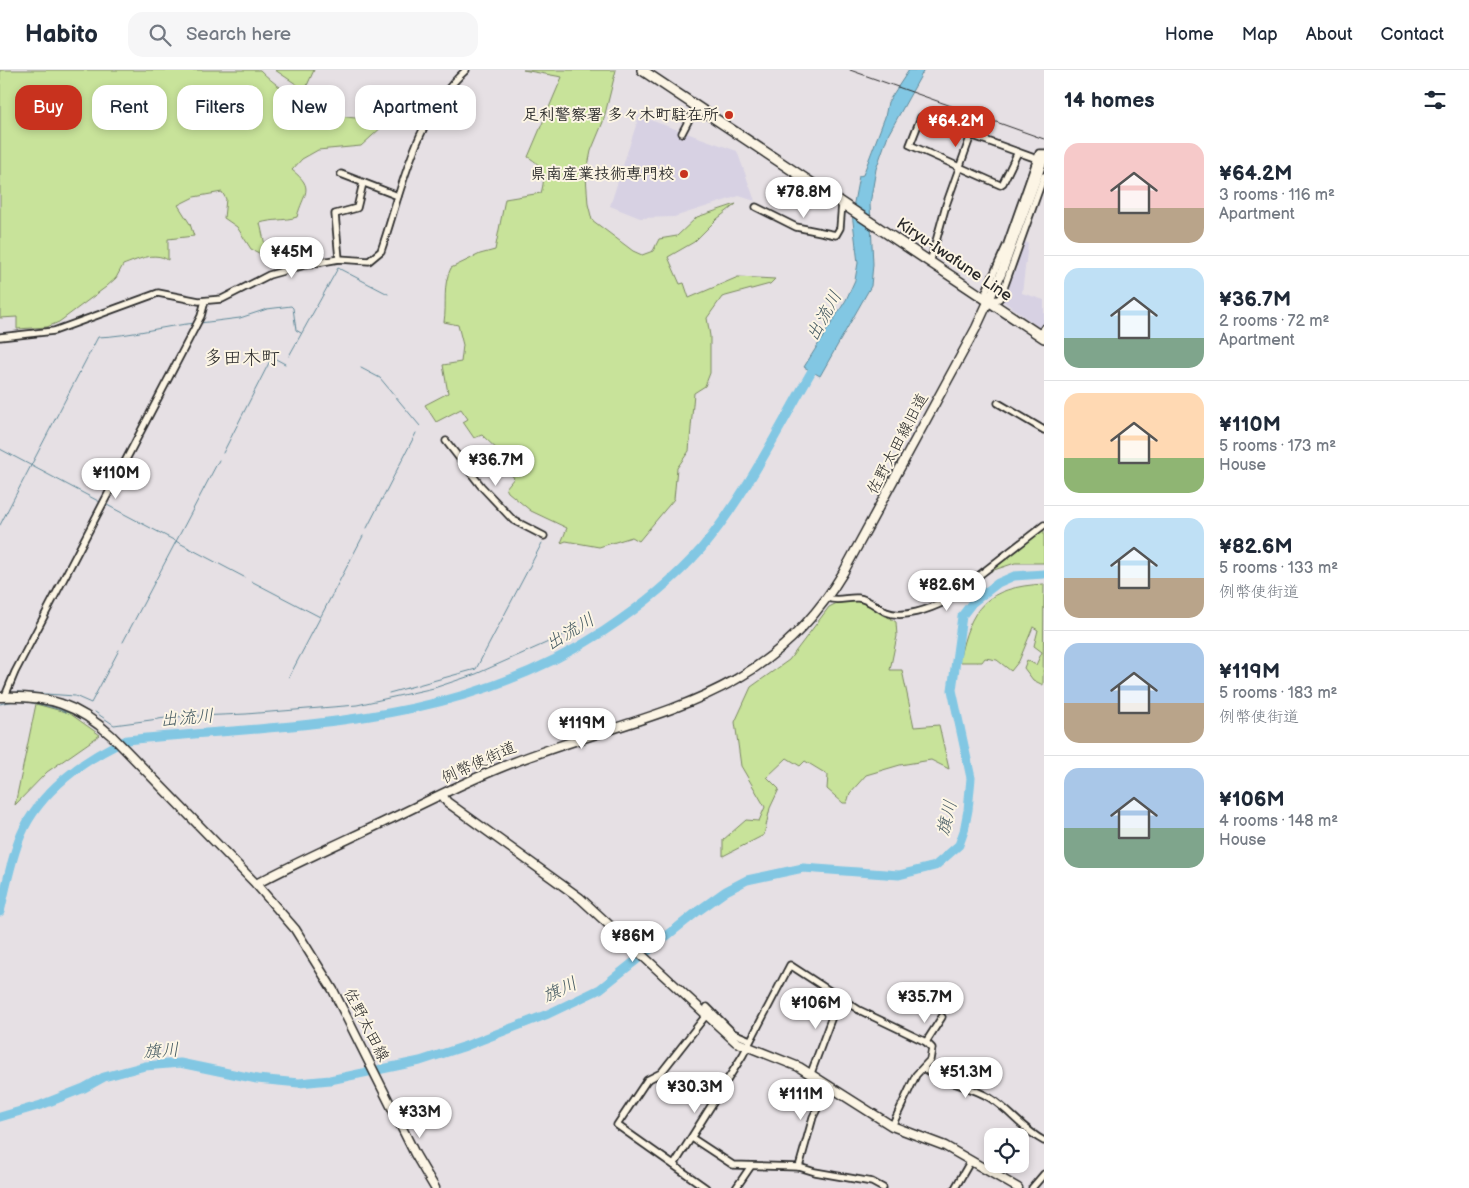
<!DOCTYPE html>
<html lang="en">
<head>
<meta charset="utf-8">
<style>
	body { margin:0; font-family:"Balsamiq Sans","Klee One",sans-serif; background:#f6f6f7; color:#1f2937; height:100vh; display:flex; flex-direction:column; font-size:19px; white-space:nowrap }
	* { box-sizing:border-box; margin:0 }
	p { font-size:16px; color:#747a83 }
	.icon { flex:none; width:28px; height:28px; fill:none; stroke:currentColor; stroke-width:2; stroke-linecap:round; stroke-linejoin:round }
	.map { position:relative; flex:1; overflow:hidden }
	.panel { display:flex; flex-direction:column; background:#fff; width:425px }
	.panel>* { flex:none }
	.guide { position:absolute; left:15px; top:15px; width:475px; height:45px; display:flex; gap:10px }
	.controls { position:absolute; left:984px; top:1058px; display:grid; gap:10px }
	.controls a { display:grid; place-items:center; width:45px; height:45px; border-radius:10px; background:#fff; box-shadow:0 2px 8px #0003; font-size:25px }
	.price { position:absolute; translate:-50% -42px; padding:0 11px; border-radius:18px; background:#fff; color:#222; font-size:16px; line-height:32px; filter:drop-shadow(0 1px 2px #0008) }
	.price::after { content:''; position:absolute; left:50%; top:30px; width:15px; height:11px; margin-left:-8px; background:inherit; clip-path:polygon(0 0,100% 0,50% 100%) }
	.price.selected { background:#c8321e; color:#fff }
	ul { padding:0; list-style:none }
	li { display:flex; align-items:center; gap:15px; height:125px; padding:0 20px }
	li+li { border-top:1px solid #e0e1e3 }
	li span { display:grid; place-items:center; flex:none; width:140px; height:100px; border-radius:15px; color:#555 }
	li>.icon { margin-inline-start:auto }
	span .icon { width:60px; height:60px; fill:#fffc; stroke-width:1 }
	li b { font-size:21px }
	h2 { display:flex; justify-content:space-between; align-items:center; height:60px; padding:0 20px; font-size:21px }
	.chip { padding:0 18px; border-radius:15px; background:#fff; box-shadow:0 2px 8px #0003; font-size:18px; line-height:45px }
	.chip.selected { background:#c8321e; color:#fff }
	header { display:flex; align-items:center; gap:30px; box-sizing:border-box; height:70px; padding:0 25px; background:#fff; border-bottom:1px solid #e0e1e3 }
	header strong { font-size:24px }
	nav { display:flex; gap:28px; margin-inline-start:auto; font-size:18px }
	.search { width:350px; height:45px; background:#f6f6f7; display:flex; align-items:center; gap:12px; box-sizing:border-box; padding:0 18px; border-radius:15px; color:#747a83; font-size:19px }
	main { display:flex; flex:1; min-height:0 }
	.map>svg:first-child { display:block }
	.built { fill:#d7d1e3 }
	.green { fill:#c8e39a; stroke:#7a8762 }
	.water { fill:#82c7e3; stroke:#5f8999 }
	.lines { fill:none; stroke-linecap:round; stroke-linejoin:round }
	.stream { stroke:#5f8999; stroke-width:1 }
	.river { stroke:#82c7e3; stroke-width:9 }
	.street-casing { stroke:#2b2b2b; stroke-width:9 }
	.secondary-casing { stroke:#2b2b2b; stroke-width:11 }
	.primary-casing { stroke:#2b2b2b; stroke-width:12 }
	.street { stroke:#fcf5e5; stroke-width:5.5 }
	.secondary { stroke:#fcf5e5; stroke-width:8 }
	.primary { stroke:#fcf5e5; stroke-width:9 }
	.rail { stroke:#2b2b2b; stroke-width:1 }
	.poi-dot { fill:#c8321e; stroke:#fcf5e5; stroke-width:2 }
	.labels { text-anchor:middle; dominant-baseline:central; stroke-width:4; stroke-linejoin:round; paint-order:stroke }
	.poi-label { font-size:16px; font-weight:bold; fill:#2b2b2b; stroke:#fcf5e5; text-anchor:end }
	.street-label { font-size:16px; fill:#2b2b2b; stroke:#fcf5e5 }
	.water-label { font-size:18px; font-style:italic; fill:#455a62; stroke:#fcf5e5 }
	.quarter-label { font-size:19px; fill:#2b2b2b; stroke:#fcf5e5 }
</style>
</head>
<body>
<header>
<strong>Habito</strong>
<div class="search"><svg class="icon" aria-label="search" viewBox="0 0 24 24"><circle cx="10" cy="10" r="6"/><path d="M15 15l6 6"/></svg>Search here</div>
<nav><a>Home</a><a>Map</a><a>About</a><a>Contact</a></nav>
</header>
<main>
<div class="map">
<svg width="1044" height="1118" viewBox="0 0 1044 1118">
	<rect width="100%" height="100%" fill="#e6e0e4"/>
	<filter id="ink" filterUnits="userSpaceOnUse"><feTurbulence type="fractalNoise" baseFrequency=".02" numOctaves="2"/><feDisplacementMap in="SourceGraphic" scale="10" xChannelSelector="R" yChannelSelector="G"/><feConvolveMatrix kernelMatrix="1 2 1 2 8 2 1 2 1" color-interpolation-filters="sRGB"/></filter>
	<g filter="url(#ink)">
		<g class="built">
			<polygon points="639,46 737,81 755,131 739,126 674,147 640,148 610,136"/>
			<polygon points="1024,171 1028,174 1022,223 1044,230 1044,253 1040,258 1003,231 1017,197 1015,196"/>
		</g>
		<g class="green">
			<path d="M0,0H260C287,27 330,51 369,48C376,47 384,42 390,39L394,41V46L361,76L318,80L302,89L292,100C316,119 303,123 297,147C284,151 273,149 260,153L265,175L261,184L251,179L237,157L224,148L226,129L222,122L194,127L178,135L190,154L194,166L168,169V190C154,181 137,190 123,195L116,208L106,217L59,252L47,257L17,259V247L0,248Z"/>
			<polygon points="275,0 314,0 305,20"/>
			<path d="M523,0H616L603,52L591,81L586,106L588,134L592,150L633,181L642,185L653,181L659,169L677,166L697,147L736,134L717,149L694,172L668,187L680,214L684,213L689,228L738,207L775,209L770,214L722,227L707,248L710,266V303L705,316L694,323L689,381L677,398L674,429L639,471L632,467L599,477L566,471L561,473L567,458L531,441L508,422L506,418L514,408L506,398L504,386L482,365L474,368L463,352L468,349L461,339L436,352L425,335L448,323L443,295L461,292L463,275L458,255L444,252C447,234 442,215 451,198L480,184L495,180L505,129L541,123C546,106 544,96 528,87L562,7Z"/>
			<polygon points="1044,459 1044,493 1015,493 985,503"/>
			<path d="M1044,514L1043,615L1033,610L1024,598L1027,590L1036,595L1042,582L1034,576L1038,560L1033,557L1019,591L1011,601L997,590L985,588L982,592H959C970,537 986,517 1044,514Z"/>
			<polygon points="856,531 869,535 896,552 897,566 890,600 902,600 914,657 939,655 949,699 931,690 900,695 866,705 850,723 847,733 843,733 827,719 828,705 805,691 800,696 787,688 767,707 779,719 770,738 764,765 723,786 723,770 746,750 759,751 765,737 741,696 735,652 751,617 789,590 829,537 837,533"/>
			<polygon points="36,634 69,643 100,665 47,702 15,735"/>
		</g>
		<polygon class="water" points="909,0 924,0 888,65 876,99 870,134 873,194 871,216 820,306 804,297 846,230 855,210 858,193 852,143 859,106 863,105 885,47 888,32"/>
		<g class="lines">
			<g class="stream">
				<polyline points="200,253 240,248 267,239 291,236 293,238 296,260 301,263"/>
				<polyline points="289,286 338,198 388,224"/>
				<polyline points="361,298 380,308 420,356"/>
				<polyline points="0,379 100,432"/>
				<polyline points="223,383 272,287 285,294"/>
				<polyline points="107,435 244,507"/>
				<path d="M0,455L98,267C131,266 162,256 196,253"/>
				<polyline points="367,458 416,363"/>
				<polyline points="251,511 320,547"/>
				<polyline points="123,572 219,390"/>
				<polyline points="289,607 363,466"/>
				<polyline points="17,622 75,626 91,633 119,580"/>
				<polyline points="389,623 476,599 542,473"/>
				<path d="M0,634C21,627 49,636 69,643"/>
				<polyline points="95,642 114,655 173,647 246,644 357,635 434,618 476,604 571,562"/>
			</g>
			<g class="river">
				<path d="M0,842C6,817 11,789 21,765C39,722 85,688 127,670C296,653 456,658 604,561C640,537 672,512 701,479C748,423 780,355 817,292"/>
				<polyline points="0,1047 41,1035 84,1018 104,1007 145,996 180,993 257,1009 299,1013 330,1010 420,991 463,977 548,944 600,919 698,841 726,821 747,810 803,798 899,805 935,796 959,775 964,761 968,740 971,708 952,620 962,546 972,533 998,513 1014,506 1044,504"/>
			</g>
			<defs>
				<g id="street">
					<polyline points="682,63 696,36"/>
					<path d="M1018,82L1003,113L1000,115L910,75L921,47C960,61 999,75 1037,89"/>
					<polyline points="1044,83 1039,83 1007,174 986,221 988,231 999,229 1001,226 1044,106"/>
					<polyline points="341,104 398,126"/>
					<polyline points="756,137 796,157 836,165 840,158 842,133"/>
					<polyline points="339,189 335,144 357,138 363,113"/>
					<polyline points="930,193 946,135 971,65"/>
					<polyline points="1040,265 1044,258"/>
					<path d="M0,267L54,261L158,223L199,231L222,229L269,205L305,195L339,189L369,191L381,181C402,119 415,46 466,0"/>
					<polyline points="998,333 1044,360"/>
					<polyline points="446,371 481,416 513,450 544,466"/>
					<path d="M828,528C837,532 848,527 858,528C869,529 876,537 886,542C903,549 930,539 946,531L1044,455"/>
					<polyline points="5,626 15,602 201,246 205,231"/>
					<polyline points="707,937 733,963 750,970"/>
					<polyline points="704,948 661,1003 647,1010 617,1055 706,1118"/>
					<polyline points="926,972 942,947"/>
					<path d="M923,998C943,1013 969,1015 990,1028C1010,1040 1023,1060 1044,1071"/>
					<polyline points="811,1003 833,944 841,928"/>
					<polyline points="692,1068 733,1095 799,1097 815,1102 872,1112 883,1118"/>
					<polyline points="674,1095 743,985 790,895 859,940 926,972 932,978 930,990 916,1005 892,1056"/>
					<polyline points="799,1097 813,1047 829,1015"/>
					<polyline points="736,1118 751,1096"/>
					<polyline points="955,1118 970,1092"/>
					<polyline points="1032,1118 1044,1104"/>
				</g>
				<g id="secondary">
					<path d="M0,627C48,625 77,634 112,666L256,814L295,859L333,920L415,1084L435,1118"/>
					<polyline points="442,725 447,732 580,828 736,972 799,997 892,1056 945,1076 1018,1118"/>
					<path d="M256,814C297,792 340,773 382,753C425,733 467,710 512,693C644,641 763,637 843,503L976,258L1001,204L1044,87"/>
				</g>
				<polyline id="primary" points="642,0 1044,268"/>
			</defs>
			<use href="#street" class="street-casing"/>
			<use href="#secondary" class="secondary-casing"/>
			<use href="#primary" class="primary-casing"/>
			<use href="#street" class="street"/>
			<use href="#secondary" class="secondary"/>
			<use href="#primary" class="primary"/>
			<polyline class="rail" points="850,0 1044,69"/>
		</g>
	</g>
	<g class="poi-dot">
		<circle cx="729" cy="45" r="5"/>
		<circle cx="684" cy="104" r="5"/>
	</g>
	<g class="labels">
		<g class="poi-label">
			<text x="719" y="45">足利警察署 多々木町駐在所</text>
			<text x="674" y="104">県南産業技術専門校</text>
		</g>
		<g class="street-label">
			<text transform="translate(954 190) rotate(34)">Kiryu-Iwafune Line</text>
			<text transform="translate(898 374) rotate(-62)">佐野太田線旧道</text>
			<text transform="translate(479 693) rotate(-24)">例幣使街道</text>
			<text transform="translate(366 955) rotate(63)">佐野太田線</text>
		</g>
		<g class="water-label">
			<text transform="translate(824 246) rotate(-61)">出流川</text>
			<text transform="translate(570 562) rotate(-31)">出流川</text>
			<text transform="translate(187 648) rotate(-5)">出流川</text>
			<text transform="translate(947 748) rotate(-76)">旗川</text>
			<text transform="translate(560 920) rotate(-25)">旗川</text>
			<text transform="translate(161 981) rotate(-4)">旗川</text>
		</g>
		<g class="quarter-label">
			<text x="242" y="288">多田木町</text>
		</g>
	</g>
</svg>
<div class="controls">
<a><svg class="icon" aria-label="locate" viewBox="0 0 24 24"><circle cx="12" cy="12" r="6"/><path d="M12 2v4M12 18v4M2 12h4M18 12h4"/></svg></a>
</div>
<b class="price selected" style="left:956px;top:78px">¥64.2M</b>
<b class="price" style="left:804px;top:149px">¥78.8M</b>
<b class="price" style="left:292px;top:209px">¥45M</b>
<b class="price" style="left:496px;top:417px">¥36.7M</b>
<b class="price" style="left:116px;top:430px">¥110M</b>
<b class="price" style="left:947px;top:542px">¥82.6M</b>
<b class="price" style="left:582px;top:680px">¥119M</b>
<b class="price" style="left:633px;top:893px">¥86M</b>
<b class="price" style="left:925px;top:954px">¥35.7M</b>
<b class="price" style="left:816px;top:960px">¥106M</b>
<b class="price" style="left:966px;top:1029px">¥51.3M</b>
<b class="price" style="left:695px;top:1044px">¥30.3M</b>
<b class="price" style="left:801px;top:1051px">¥111M</b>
<b class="price" style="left:420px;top:1069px">¥33M</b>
<div class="guide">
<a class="chip selected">Buy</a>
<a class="chip">Rent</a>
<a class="chip">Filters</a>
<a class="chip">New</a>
<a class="chip">Apartment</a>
</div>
</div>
<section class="panel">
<h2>14 homes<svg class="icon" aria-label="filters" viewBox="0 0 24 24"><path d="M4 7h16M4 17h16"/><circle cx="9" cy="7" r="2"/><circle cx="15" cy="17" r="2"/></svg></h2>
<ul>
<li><span style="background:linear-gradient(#f6c9c9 65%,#b9a48a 0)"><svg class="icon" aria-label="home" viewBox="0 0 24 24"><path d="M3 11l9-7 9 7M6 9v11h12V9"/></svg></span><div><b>¥64.2M</b><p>3 rooms · 116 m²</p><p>Apartment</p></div></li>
<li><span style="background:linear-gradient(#bfe0f5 70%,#7fa58c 0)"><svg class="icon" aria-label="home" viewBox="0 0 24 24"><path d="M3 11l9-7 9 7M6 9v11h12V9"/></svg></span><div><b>¥36.7M</b><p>2 rooms · 72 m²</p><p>Apartment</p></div></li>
<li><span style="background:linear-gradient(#ffd9b3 65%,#8fb573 0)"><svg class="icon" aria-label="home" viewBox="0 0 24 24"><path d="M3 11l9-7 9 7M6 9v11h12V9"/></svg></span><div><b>¥110M</b><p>5 rooms · 173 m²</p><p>House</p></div></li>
<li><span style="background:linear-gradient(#bfe0f5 60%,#b9a48a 0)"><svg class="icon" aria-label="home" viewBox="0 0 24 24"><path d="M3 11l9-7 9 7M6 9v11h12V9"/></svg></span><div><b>¥82.6M</b><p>5 rooms · 133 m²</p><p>例幣使街道</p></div></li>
<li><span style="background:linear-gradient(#a9c7e8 60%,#b9a48a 0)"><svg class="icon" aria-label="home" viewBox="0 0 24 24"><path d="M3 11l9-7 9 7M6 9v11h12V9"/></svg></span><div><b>¥119M</b><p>5 rooms · 183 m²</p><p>例幣使街道</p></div></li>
<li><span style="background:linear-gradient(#a9c7e8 60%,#7fa58c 0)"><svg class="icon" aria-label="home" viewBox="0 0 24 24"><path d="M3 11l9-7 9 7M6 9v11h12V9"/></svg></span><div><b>¥106M</b><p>4 rooms · 148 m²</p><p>House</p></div></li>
</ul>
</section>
</main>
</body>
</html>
